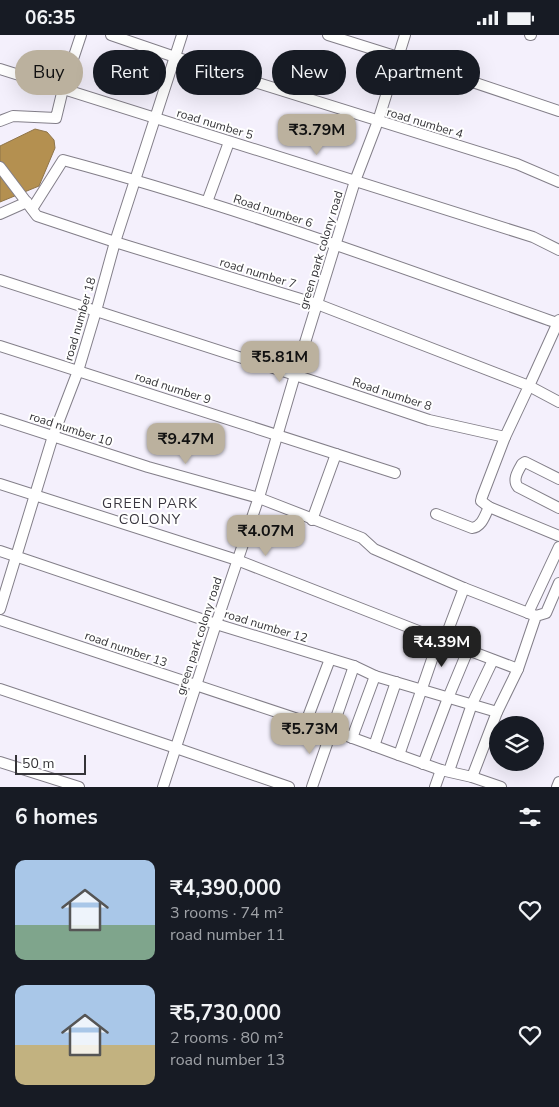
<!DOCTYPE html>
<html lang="en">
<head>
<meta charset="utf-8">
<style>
	body { margin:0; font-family:"Nunito Sans",sans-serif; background:#242831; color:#f1f3f6; height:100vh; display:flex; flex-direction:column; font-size:19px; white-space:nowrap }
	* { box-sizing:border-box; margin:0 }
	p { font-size:16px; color:#9ea1a6 }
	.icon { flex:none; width:28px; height:28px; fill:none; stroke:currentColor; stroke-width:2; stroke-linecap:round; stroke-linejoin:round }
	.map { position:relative; height:752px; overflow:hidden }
	.drawer { display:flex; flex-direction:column; background:#171b24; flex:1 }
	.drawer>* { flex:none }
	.banner { position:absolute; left:15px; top:15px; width:530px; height:45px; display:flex; gap:10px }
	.fabs { position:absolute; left:489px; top:681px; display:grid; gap:10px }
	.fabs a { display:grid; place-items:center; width:55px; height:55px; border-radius:50%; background:#171b24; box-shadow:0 5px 20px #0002; font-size:25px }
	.scale { position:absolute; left:15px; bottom:12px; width:71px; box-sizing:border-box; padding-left:5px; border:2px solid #353438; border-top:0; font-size:14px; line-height:18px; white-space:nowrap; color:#353438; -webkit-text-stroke:4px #fff; paint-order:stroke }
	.price { position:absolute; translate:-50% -42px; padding:0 11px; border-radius:10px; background:#bbb19e; color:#111; font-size:16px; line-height:32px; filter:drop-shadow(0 1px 2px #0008) }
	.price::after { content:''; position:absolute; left:50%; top:30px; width:15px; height:11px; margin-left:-8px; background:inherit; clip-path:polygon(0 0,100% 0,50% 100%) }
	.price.on { background:#222; color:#fff }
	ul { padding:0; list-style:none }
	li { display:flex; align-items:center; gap:15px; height:125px; padding:0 15px }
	li span { display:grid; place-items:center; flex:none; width:140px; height:100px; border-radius:10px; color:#555 }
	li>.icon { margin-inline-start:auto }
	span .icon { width:60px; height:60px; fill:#fffc; stroke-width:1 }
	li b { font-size:21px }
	h2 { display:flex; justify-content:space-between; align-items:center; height:60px; padding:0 15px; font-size:21px }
	.pill { padding:0 18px; border-radius:22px; background:#171b24; box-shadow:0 5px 20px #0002; font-size:18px; line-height:45px }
	.pill.on { background:#bbb19e; color:#111 }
	.status { display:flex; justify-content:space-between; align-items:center; height:35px; padding:0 25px; background:#171b24; direction:ltr }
	.status svg { height:14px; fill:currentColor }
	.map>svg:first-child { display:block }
	.water { fill:#b49050; stroke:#8e7449 }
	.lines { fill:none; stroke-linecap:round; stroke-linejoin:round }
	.minor-casing { stroke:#837f89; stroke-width:12 }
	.minor { stroke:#fff; stroke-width:10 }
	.labels { text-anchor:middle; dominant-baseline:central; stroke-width:4; stroke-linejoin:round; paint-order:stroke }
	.street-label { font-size:12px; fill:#353438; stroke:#fff }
	.neighbourhood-label { font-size:14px; letter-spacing:1px; fill:#39363f; stroke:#fff }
</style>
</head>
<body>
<div class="status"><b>06:35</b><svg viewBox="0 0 49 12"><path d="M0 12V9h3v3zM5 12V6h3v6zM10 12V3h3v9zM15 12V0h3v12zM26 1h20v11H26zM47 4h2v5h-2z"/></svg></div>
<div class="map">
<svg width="559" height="752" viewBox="0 0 559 752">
	<rect width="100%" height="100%" fill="#f4f0fc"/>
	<polygon class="water" points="35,94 47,97 54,105 55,113 39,151 0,167 0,111"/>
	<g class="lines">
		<defs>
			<g id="minor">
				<polyline points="111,0 175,22 517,129 559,147"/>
				<polyline points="328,0 398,22 559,76"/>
				<polyline points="530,0 531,0"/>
				<polyline points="0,34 533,202 559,215"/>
				<polyline points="0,86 13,81 56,83 63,54 81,0"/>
				<polyline points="0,132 37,181 115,207 317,269 529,351 505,402"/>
				<polyline points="207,167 229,107"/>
				<path d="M32,174L63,125C231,170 394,230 557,288"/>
				<polyline points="0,179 27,167"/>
				<polyline points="0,245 295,340 429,385 505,402 482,462 481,466 489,472"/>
				<polyline points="559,285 529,351 559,367"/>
				<polyline points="0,311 395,438"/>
				<polyline points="0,384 148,432 259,463 362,503 374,514 464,553 536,581"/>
				<path d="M559,444L525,427L522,429C518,436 512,445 518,452L559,473"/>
				<polyline points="0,449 237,525 444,606 518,634"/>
				<path d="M436,479L472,493C482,492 485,480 489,472L559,501"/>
				<polyline points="312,485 336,419"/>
				<polyline points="0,516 216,589 354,631 375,641 497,677"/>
				<polyline points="0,574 53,401 78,336 96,276 115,207 182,0"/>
				<polyline points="528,578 559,512"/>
				<polyline points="0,585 331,695 399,720 441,735 472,742 501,752"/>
				<polyline points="444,606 464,553"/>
				<polyline points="0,654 176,713 289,752"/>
				<polyline points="306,687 330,624"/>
				<polyline points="352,703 375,641"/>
				<polyline points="374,711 396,647"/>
				<polyline points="399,720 439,604"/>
				<polyline points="0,727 79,752"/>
				<polyline points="423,729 448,663 468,615"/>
				<polyline points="449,736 472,669 493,625"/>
				<polyline points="472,742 497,677 518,634 536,581 546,578 559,548"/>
				<polyline points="163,752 216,589 260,459 295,340 355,146 378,86 405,0"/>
				<polyline points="312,752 354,631"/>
				<polyline points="435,752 441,735"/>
				<polyline points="557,752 559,747"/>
			</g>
		</defs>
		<use href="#minor" class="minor-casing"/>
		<use href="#minor" class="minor"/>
	</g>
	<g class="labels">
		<g class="street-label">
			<text transform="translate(425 88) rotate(17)">road number 4</text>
			<text transform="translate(215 89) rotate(17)">road number 5</text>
			<text transform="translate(273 176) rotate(18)">Road number 6</text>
			<text transform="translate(321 215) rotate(-73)">green park colony road</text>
			<text transform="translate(258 238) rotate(17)">road number 7</text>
			<text transform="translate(80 284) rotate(-74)">road number 18</text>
			<text transform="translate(173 353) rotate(18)">road number 9</text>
			<text transform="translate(392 359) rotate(18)">Road number 8</text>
			<text transform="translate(71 394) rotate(18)">road number 10</text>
			<text transform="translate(266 591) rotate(17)">road number 12</text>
			<text transform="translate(199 601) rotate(-72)">green park colony road</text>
			<text transform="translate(126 614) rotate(19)">road number 13</text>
		</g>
		<g class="neighbourhood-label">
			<text x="150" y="468">GREEN PARK<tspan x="150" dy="16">COLONY</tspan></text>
		</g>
	</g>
</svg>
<div class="fabs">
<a><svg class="icon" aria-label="layers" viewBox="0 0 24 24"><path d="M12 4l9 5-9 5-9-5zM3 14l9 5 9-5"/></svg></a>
</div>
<div class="scale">50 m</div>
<b class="price" style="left:317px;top:121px">₹3.79M</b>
<b class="price" style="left:280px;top:348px">₹5.81M</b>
<b class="price" style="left:186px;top:430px">₹9.47M</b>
<b class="price" style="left:266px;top:522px">₹4.07M</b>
<b class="price on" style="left:442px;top:633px">₹4.39M</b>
<b class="price" style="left:310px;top:720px">₹5.73M</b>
<div class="banner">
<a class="pill on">Buy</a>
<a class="pill">Rent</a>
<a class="pill">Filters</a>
<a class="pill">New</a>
<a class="pill">Apartment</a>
</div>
</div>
<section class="drawer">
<h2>6 homes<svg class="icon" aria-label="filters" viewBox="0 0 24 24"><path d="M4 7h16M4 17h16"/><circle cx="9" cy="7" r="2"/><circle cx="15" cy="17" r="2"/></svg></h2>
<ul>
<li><span style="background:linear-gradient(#a9c7e8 65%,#7fa58c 0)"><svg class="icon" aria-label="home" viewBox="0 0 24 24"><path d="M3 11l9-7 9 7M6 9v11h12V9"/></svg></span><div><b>₹4,390,000</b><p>3 rooms · 74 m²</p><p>road number 11</p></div><svg class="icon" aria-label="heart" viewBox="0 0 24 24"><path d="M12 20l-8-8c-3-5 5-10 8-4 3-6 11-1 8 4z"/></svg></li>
<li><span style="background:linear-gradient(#a9c7e8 60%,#c2b280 0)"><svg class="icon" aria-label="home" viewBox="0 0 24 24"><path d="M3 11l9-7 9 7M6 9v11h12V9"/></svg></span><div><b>₹5,730,000</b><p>2 rooms · 80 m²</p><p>road number 13</p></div><svg class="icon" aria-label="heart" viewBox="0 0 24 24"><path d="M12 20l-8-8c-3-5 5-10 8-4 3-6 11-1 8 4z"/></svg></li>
</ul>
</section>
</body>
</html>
